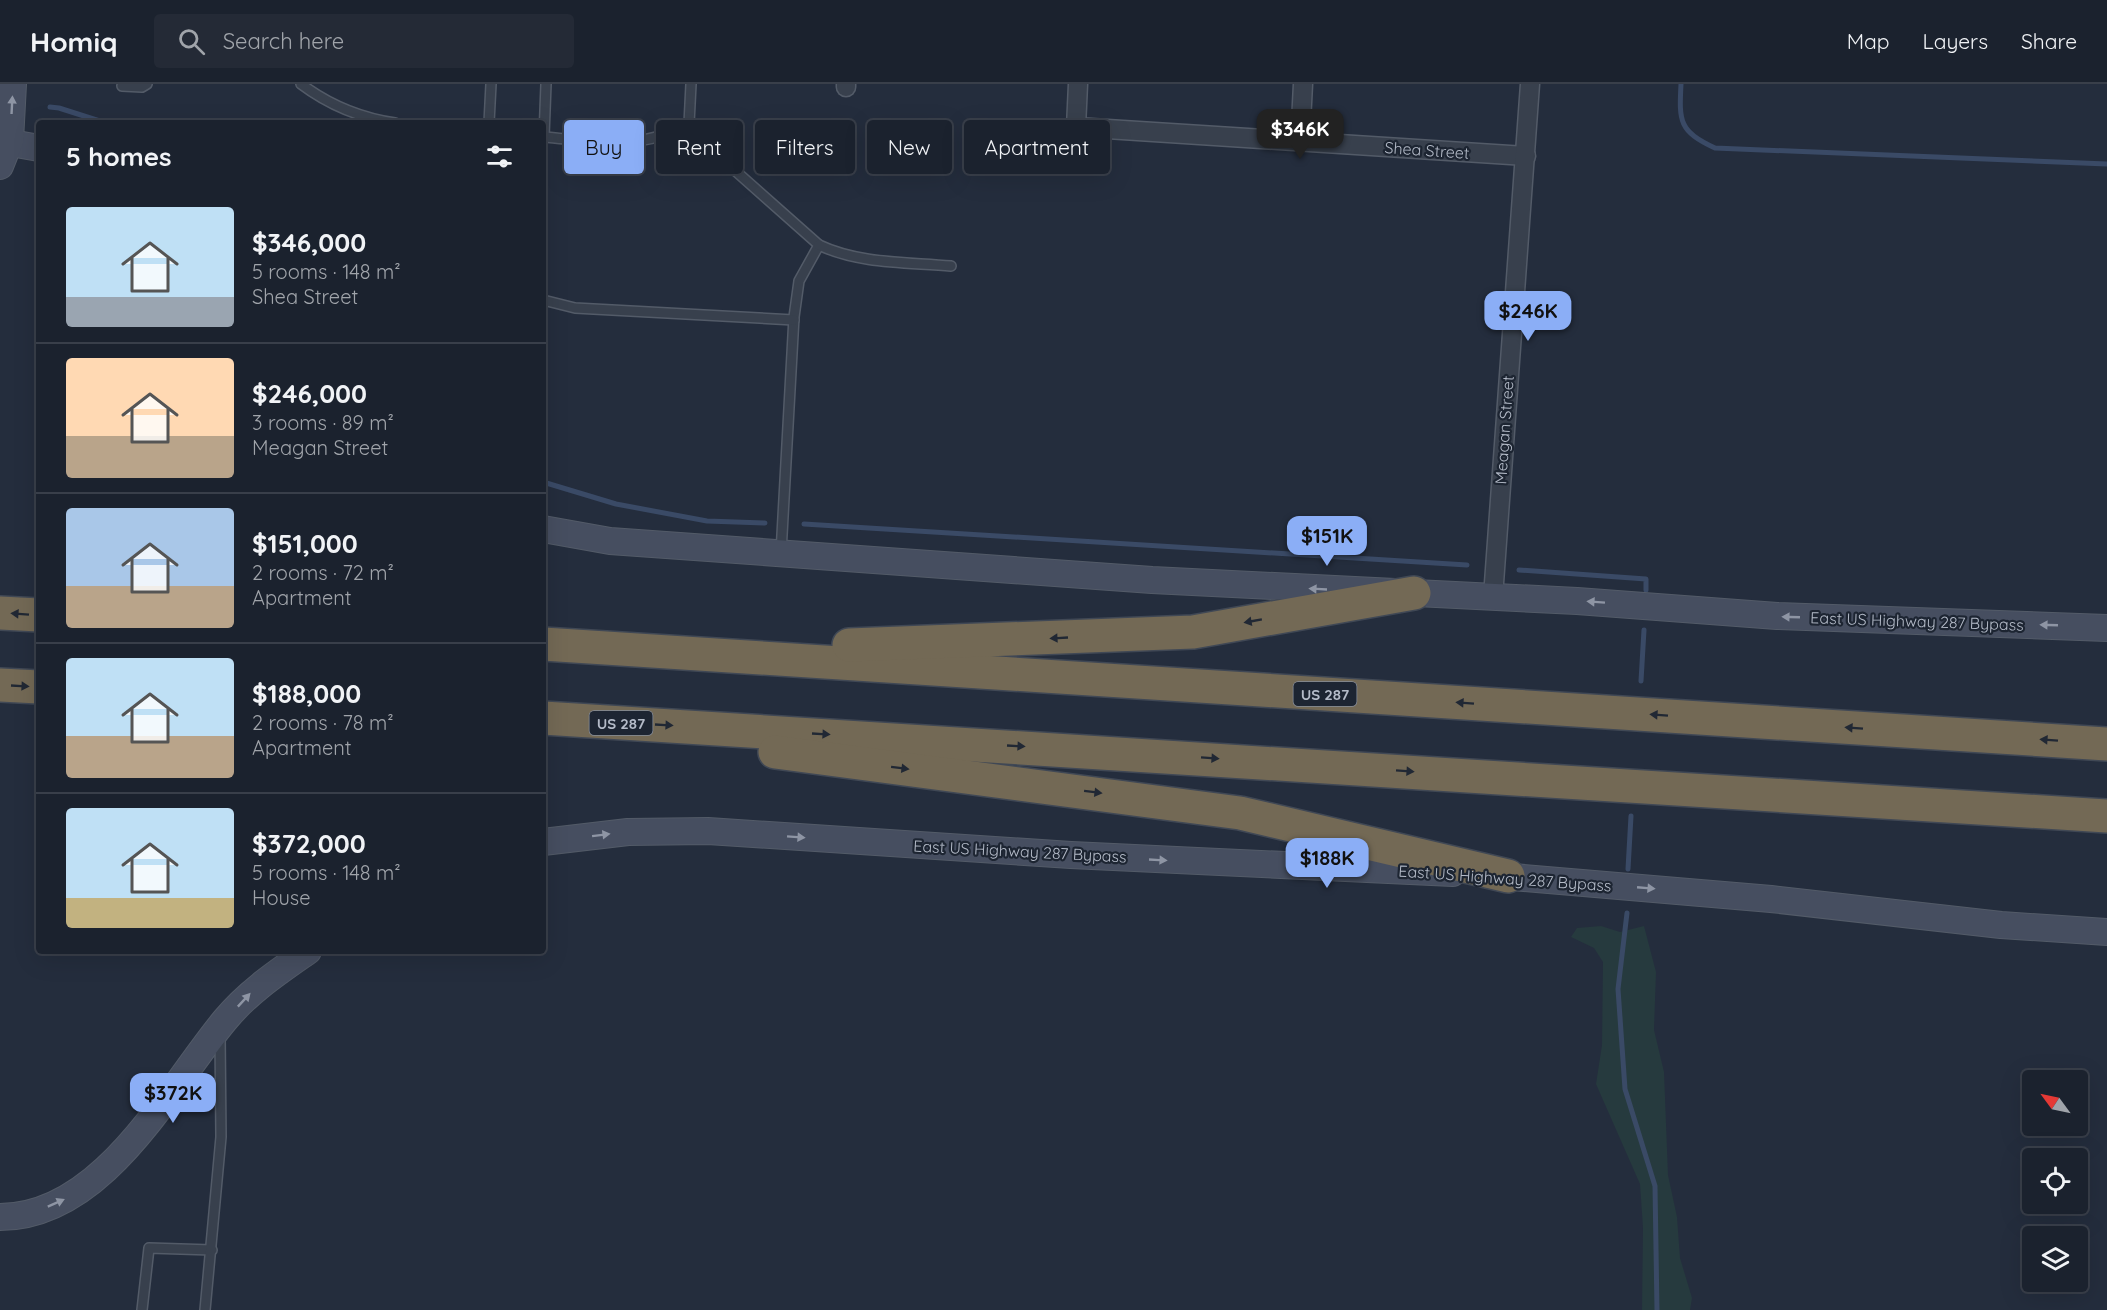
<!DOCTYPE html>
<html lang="en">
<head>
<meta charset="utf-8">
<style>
	body { margin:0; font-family:Quicksand,sans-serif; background:#242a36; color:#f1f3f6; height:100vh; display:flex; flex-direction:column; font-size:22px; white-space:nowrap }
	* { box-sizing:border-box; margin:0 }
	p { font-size:20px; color:#a0a4aa }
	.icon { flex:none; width:33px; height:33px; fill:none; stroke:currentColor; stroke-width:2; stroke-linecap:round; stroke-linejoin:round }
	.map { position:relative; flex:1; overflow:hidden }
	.sheet { position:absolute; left:36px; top:36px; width:510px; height:834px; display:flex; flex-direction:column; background:#1b222e; border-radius:6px; box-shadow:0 6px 24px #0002,0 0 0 2px #393f4a }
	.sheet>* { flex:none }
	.guide { position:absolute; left:564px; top:36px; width:570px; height:54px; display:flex; gap:12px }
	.needle { width:39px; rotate:303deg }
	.buttons { position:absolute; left:2022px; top:986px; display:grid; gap:12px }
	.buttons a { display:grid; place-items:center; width:66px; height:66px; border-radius:6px; background:#1b222e; box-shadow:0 6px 24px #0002,0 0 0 2px #393f4a; font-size:30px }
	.price { position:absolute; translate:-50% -51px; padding:0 14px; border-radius:12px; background:#8baef6; color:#111; font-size:20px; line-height:39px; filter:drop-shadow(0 2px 3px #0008) }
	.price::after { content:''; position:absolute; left:50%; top:36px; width:18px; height:14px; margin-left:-9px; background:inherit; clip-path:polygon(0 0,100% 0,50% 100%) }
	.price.current { background:#222; color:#fff }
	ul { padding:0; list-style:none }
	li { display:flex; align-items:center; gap:18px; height:150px; padding:0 30px }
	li+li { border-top:2px solid #393f4a }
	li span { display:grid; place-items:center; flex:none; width:168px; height:120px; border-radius:6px; color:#555 }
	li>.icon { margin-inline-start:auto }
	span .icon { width:72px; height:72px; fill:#fffc; stroke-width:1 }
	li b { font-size:26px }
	h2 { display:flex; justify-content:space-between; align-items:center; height:72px; padding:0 30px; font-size:26px }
	.chip { padding:0 21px; border-radius:6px; background:#1b222e; box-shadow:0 6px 24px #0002,0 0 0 2px #393f4a; font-size:21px; line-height:54px }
	.chip.current { background:#8baef6; color:#111 }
	header { display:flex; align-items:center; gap:36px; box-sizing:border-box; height:84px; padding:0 30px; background:#1b222e; border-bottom:2px solid #393f4a }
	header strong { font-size:28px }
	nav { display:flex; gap:33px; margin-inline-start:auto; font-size:21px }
	.search { width:420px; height:54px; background:#242a36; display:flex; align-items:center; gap:15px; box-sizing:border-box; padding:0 21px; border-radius:6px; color:#a0a4aa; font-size:22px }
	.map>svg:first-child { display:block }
	.green { fill:#263a3e }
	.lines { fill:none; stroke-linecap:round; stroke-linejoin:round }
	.stream { stroke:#3a4a66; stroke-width:5 }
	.lane-casing { stroke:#535b68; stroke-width:12 }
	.street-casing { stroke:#535b68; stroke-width:21 }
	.secondary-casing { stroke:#535b68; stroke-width:28 }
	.highway-casing { stroke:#404855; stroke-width:36 }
	.lane { stroke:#38404d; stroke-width:9 }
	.street { stroke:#38404d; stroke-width:18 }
	.secondary { stroke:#464e60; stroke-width:26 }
	.highway { stroke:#736955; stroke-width:33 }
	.oneway { fill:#8e95a4 }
	.oneway2 { fill:#212834 }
	.labels { text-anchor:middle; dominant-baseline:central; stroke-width:4.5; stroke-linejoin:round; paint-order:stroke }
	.shield { fill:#1d2532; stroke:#878e9b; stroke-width:1.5 }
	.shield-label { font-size:15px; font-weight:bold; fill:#b4bbc8 }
	.street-label { font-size:16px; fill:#b4bbc8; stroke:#1d2532 }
</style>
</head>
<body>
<header>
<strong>Homiq</strong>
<div class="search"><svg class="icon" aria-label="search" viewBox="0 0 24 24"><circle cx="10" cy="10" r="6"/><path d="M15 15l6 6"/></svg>Search here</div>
<nav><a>Map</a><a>Layers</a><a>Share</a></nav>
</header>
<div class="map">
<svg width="2107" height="1226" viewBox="0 0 2107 1226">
	<rect width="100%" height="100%" fill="#242d3d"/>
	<polygon class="green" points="1601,842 1620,848 1644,842 1656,888 1654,946 1664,988 1668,1091 1677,1133 1680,1174 1692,1214 1690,1226 1642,1226 1643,1144 1640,1100 1596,1000 1602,961 1603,878 1594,864 1571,853 1577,844"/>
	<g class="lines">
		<g class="stream">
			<path d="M1681,0C1679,38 1679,47 1715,64L2107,80"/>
			<polyline points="50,23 59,24 106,39"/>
			<polyline points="543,398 616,420 707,437 765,439"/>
			<polyline points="804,440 1467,481"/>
			<polyline points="1519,486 1646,495 1646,506"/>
			<polyline points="1641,597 1644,546"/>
			<polyline points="1628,785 1631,732"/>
			<polyline points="1627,829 1618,905 1625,1005 1655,1102 1657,1226"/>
		</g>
		<defs>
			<g id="lane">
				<path d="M301,0C329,21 360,34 395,39"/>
				<polyline points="691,0 689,40 695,51 819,161 799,197 794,233 781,469"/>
				<polyline points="122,2 142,3 147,0"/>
				<polyline points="489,39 491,0"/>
				<path d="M543,53C596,57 641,67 689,40"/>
				<polyline points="544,53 546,0"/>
				<path d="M819,161C859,180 907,178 951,182"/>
				<polyline points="543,216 575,224 794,236"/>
				<polyline points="142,1226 149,1164 212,1166"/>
				<polyline points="205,1226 221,1053 220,951"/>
			</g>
			<g id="street">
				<polyline points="1078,0 1076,43 1526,72"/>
				<polyline points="846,3 846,0"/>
				<polyline points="1300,58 1303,0"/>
				<polyline points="1493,513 1530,0"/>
			</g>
			<g id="secondary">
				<polyline points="0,57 39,64"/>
				<polyline points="0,82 10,57 13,0"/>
				<polyline points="543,445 610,457 1152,496 1577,517 1777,532 2107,544"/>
				<polyline points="543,758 628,748 708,747 1071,771 1453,789"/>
				<polyline points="1489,791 1771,815 2001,841 2107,848"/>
				<path d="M0,1133C103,1133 167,1006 225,936C248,908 278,888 308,867"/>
			</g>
			<g id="highway">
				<polyline points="0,529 39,531"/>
				<polyline points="543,560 2107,660"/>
				<polyline points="849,561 1193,548 1414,509"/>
				<polyline points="0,601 39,603"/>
				<polyline points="543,634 2107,732"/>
				<polyline points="775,668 1240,729 1508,792"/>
			</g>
		</defs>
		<use href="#lane" class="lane-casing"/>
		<use href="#street" class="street-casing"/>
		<use href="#secondary" class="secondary-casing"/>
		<use href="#highway" class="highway-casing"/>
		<use href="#lane" class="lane"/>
		<use href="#street" class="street"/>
		<use href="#secondary" class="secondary"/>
		<use href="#highway" class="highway"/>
	</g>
	<defs><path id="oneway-solid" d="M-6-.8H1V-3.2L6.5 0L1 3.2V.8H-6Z" transform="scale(1.5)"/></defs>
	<g class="oneway">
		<use href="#oneway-solid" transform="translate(12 21) rotate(-87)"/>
		<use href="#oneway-solid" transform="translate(1318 505) rotate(-177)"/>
		<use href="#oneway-solid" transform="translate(1596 518) rotate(-176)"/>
		<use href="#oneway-solid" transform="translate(1791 533) rotate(-178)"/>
		<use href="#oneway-solid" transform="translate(2049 541) rotate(-178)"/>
		<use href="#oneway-solid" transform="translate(601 751) rotate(-7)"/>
		<use href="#oneway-solid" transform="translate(796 753) rotate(4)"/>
		<use href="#oneway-solid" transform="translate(1158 776) rotate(3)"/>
		<use href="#oneway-solid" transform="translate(1646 804) rotate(5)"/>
		<use href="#oneway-solid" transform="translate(244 916) rotate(-47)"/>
		<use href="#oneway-solid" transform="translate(56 1119) rotate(-24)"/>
	</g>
	<g class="oneway2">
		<use href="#oneway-solid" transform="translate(20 530) rotate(-176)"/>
		<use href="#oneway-solid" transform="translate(1253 537) rotate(170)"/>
		<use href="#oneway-solid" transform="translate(1059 554) rotate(177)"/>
		<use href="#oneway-solid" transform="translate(20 602) rotate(3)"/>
		<use href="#oneway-solid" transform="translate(1465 619) rotate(-176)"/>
		<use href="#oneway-solid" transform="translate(1659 631) rotate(-176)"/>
		<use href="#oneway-solid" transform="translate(664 641) rotate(3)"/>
		<use href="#oneway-solid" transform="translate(1854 644) rotate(-176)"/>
		<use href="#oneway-solid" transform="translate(821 650) rotate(3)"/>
		<use href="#oneway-solid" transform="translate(2049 656) rotate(-176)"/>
		<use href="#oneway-solid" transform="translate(1016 662) rotate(3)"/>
		<use href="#oneway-solid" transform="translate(1210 674) rotate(4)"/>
		<use href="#oneway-solid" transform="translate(900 684) rotate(7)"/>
		<use href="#oneway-solid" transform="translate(1405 687) rotate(4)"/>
		<use href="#oneway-solid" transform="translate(1093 708) rotate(7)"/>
	</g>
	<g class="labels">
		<g class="shield">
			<rect x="1293.5" y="598" width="63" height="24" rx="4.5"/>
			<rect x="589.5" y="627" width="63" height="24" rx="4.5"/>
		</g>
		<g class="shield-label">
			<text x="1325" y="610">US 287</text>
			<text x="621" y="639">US 287</text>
		</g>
		<g class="street-label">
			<text transform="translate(1427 66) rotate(4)">Shea Street</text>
			<text transform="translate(1504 346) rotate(-86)">Meagan Street</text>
			<text transform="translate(1917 537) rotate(2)">East US Highway 287 Bypass</text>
			<text transform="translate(1020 767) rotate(3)">East US Highway 287 Bypass</text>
			<text transform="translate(1505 794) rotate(4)">East US Highway 287 Bypass</text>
		</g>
	</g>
</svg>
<div class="buttons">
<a><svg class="needle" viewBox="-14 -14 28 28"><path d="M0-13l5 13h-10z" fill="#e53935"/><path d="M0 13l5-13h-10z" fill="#a0a4aa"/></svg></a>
<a><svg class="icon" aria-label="locate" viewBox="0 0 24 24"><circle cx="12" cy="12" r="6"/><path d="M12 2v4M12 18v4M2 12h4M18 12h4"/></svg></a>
<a><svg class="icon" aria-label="layers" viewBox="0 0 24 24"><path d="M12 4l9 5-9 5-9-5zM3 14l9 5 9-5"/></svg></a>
</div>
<b class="price current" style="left:1300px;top:76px">$346K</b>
<b class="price" style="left:1528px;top:258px">$246K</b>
<b class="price" style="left:1327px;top:483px">$151K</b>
<b class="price" style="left:1327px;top:805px">$188K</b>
<b class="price" style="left:173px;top:1040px">$372K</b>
<div class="guide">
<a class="chip current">Buy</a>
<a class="chip">Rent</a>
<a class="chip">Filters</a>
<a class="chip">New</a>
<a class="chip">Apartment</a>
</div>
<section class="sheet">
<h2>5 homes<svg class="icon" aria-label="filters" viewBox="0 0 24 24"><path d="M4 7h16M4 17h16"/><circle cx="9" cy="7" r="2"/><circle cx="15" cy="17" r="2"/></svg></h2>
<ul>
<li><span style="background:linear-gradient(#bfe0f5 75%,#9aa5b1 0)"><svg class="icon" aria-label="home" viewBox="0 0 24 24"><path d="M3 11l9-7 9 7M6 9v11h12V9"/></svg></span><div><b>$346,000</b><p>5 rooms · 148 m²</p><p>Shea Street</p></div></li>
<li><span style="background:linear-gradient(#ffd9b3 65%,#b9a48a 0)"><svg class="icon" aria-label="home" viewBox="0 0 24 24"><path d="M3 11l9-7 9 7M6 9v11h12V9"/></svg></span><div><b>$246,000</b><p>3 rooms · 89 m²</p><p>Meagan Street</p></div></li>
<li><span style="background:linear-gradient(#a9c7e8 65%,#b9a48a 0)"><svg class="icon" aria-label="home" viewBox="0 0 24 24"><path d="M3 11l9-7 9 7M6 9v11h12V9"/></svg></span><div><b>$151,000</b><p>2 rooms · 72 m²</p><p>Apartment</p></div></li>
<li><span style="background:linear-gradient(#bfe0f5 65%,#b9a48a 0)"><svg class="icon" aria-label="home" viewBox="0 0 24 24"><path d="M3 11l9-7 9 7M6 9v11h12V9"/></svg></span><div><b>$188,000</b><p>2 rooms · 78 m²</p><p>Apartment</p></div></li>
<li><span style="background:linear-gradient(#bfe0f5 75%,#c2b280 0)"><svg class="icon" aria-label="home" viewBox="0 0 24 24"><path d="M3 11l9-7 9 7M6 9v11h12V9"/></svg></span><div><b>$372,000</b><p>5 rooms · 148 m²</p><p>House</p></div></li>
</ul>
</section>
</div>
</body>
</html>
